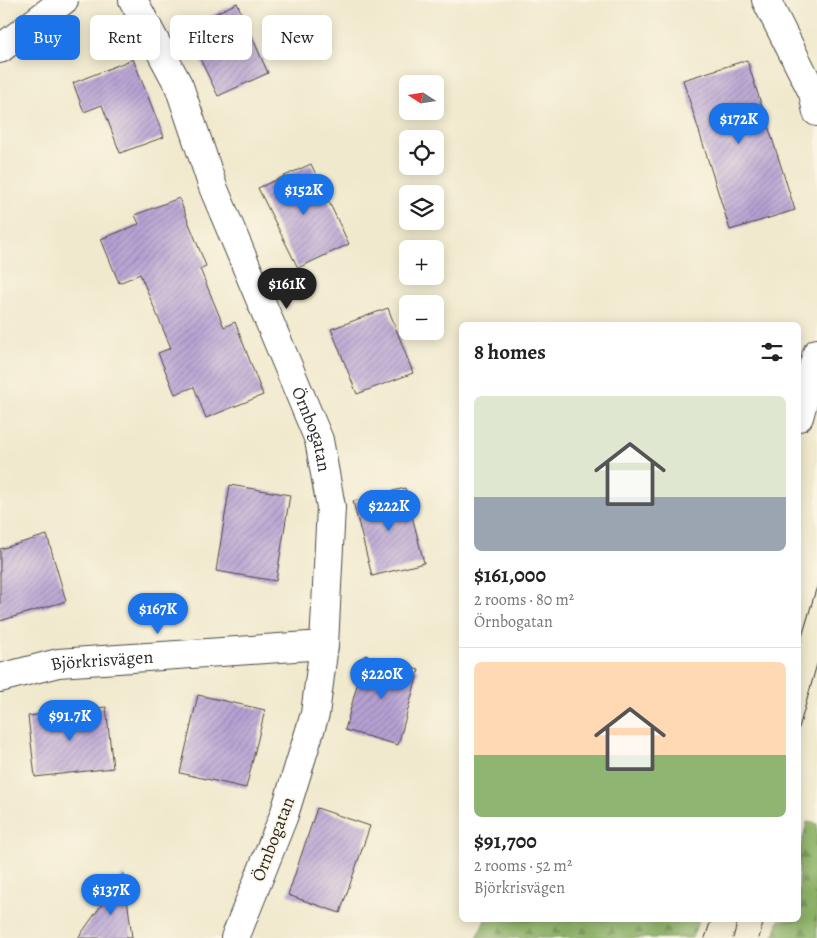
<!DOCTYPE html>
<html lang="en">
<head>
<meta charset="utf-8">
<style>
	body { margin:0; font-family:Alegreya,serif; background:#f2f2f2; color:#222; height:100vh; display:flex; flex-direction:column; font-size:19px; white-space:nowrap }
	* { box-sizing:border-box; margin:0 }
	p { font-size:16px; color:#767676 }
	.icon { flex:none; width:28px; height:28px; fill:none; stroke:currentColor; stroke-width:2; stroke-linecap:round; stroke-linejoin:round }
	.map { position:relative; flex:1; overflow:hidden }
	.panel { position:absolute; left:459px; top:322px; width:342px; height:600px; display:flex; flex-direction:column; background:#fff; border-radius:8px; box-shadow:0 2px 12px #0003 }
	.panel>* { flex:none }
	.guide { position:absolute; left:15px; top:15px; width:369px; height:45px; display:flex; gap:10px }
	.needle { width:32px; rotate:282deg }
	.buttons { position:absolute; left:399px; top:75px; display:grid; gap:10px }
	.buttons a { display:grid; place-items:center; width:45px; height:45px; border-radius:8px; background:#fff; box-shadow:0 2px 12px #0003; font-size:25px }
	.price { position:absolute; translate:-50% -42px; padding:0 11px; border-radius:18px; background:#1a73e8; color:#fff; font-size:16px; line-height:32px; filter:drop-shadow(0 1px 2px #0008) }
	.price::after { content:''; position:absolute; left:50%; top:30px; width:15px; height:11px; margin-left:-8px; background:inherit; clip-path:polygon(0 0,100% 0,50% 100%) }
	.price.active { background:#222; color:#fff }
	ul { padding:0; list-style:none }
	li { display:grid; align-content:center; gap:10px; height:265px; padding:0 15px }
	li+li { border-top:1px solid #e0e0e0 }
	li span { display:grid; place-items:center; height:155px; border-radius:8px; color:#555 }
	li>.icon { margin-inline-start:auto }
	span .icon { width:90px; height:90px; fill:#fffc; stroke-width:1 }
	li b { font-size:21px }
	h2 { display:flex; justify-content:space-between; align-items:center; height:60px; padding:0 15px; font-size:21px }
	.chip { padding:0 18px; border-radius:8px; background:#fff; box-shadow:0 2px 12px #0003; font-size:18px; line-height:45px }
	.chip.active { background:#1a73e8; color:#fff }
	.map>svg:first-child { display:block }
	.forest { fill:url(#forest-firs); stroke:#5a6e48 }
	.building { fill:url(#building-hatch) }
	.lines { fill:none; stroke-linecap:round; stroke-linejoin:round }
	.minor-casing { stroke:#494843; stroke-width:30 }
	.minor { stroke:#fff; stroke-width:28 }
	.tram { stroke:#2b2b2b; stroke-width:1 }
	.labels { text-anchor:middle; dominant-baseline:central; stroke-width:4; stroke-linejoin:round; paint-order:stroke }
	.street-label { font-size:18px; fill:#2b2b2b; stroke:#fcf5e5 }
</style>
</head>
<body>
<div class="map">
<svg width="817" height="938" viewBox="0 0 817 938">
	<defs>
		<pattern id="forest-firs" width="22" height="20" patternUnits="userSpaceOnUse" patternTransform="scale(1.25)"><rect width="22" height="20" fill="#8ab065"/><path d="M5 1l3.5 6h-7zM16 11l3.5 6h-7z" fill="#718f53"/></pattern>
		<pattern id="building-hatch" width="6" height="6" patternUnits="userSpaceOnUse" patternTransform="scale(1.25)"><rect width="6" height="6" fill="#b6a1d3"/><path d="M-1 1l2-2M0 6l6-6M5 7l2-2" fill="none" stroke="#9483ab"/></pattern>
	</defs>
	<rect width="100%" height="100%" fill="#fcf5e5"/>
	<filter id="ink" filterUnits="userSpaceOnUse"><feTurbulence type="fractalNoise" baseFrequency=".02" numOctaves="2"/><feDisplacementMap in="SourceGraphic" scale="10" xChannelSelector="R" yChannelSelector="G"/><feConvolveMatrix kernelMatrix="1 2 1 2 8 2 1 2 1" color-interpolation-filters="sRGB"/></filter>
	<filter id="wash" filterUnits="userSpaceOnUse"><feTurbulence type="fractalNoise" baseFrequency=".0096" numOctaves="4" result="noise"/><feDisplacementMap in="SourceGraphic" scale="20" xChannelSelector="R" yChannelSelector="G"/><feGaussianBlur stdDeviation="1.12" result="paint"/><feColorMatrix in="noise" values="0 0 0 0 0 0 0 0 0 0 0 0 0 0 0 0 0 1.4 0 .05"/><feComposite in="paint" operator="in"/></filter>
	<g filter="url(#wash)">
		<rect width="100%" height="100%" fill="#f0e9cd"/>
		<g class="forest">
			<polygon points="807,822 817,824 817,938 773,938 779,920 799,920 799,854"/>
			<polygon points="485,920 699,920 692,938 477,938"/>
		</g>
		<g id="blocks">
			<g class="building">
				<polygon points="237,3 268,73 218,96 185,28"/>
				<polygon points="133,59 164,137 120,153 102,105 84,112 73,83"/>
				<polygon points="747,60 795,210 730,230 683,80"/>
				<polygon points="311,164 349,244 298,268 258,188"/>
				<polygon points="179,198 206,266 200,269 224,327 235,322 263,395 206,418 194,387 175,394 158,353 171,348 140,274 119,283 101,239 139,224 135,215"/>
				<polygon points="388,308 413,373 357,394 331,329"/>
				<polygon points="230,485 290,495 276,581 216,571"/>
				<polygon points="405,488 424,563 372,576 353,501"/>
				<polygon points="47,535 66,601 0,621 0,549"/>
				<polygon points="365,655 419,670 398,745 345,730"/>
				<polygon points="198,695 265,710 246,788 180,773"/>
				<polygon points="106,707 113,768 35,777 28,716"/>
				<polygon points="317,808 370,826 340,913 288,895"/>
				<polygon points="124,873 132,938 78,938"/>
			</g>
		</g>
	</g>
	<g filter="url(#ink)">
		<use href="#blocks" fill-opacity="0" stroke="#494843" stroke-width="1"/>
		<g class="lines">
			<defs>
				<g id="minor">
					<path id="s1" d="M133,0L179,86L213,187L319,440L331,507L324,645L315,714L284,815L235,938"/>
					<polyline points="766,0 813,93 817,112"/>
					<polyline points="0,49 64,0"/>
					<polyline points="799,417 817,353"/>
					<path id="s2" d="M0,678L58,663L324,645"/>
				</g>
			</defs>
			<use href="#minor" class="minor-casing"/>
			<use href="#minor" class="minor"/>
			<g class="tram">
				<polyline points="799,647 817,586"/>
				<polyline points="799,728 817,664"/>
				<polyline points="705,938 711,920"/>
				<polyline points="733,938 738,920"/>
				<polyline points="759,938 764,920"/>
			</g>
		</g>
	</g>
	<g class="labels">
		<g class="street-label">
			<text stroke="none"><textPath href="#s1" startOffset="466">Örnbogatan</textPath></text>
			<text stroke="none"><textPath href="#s2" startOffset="104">Björkrisvägen</textPath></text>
			<text transform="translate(273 839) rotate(-69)">Örnbogatan</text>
		</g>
	</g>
</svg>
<div class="buttons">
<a><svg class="needle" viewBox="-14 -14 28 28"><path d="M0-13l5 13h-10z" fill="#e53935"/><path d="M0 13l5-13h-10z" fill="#767676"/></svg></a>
<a><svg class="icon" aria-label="locate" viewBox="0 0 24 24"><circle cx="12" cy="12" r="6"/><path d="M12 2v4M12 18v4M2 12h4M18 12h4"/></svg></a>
<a><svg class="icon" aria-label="layers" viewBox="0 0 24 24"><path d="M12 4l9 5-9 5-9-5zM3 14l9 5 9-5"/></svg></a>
<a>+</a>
<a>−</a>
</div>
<b class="price" style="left:739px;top:145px">$172K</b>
<b class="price" style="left:304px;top:216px">$152K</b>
<b class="price active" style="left:287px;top:310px">$161K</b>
<b class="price" style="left:389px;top:532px">$222K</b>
<b class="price" style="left:158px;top:635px">$167K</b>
<b class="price" style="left:382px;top:700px">$220K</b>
<b class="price" style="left:70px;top:742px">$91.7K</b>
<b class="price" style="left:111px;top:916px">$137K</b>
<div class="guide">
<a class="chip active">Buy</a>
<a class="chip">Rent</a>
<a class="chip">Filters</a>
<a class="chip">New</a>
</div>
<section class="panel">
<h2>8 homes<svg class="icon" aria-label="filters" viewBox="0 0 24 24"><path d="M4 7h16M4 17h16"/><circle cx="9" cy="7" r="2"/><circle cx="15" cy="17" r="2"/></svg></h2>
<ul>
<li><span style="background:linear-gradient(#dfe7d0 65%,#9aa5b1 0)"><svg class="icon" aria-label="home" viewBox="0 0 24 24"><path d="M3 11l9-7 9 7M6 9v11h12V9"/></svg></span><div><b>$161,000</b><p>2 rooms · 80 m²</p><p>Örnbogatan</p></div></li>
<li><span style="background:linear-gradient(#ffd9b3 60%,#8fb573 0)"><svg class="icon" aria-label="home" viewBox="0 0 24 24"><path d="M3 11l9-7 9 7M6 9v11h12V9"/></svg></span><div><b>$91,700</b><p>2 rooms · 52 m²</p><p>Björkrisvägen</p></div></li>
</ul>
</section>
</div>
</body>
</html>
